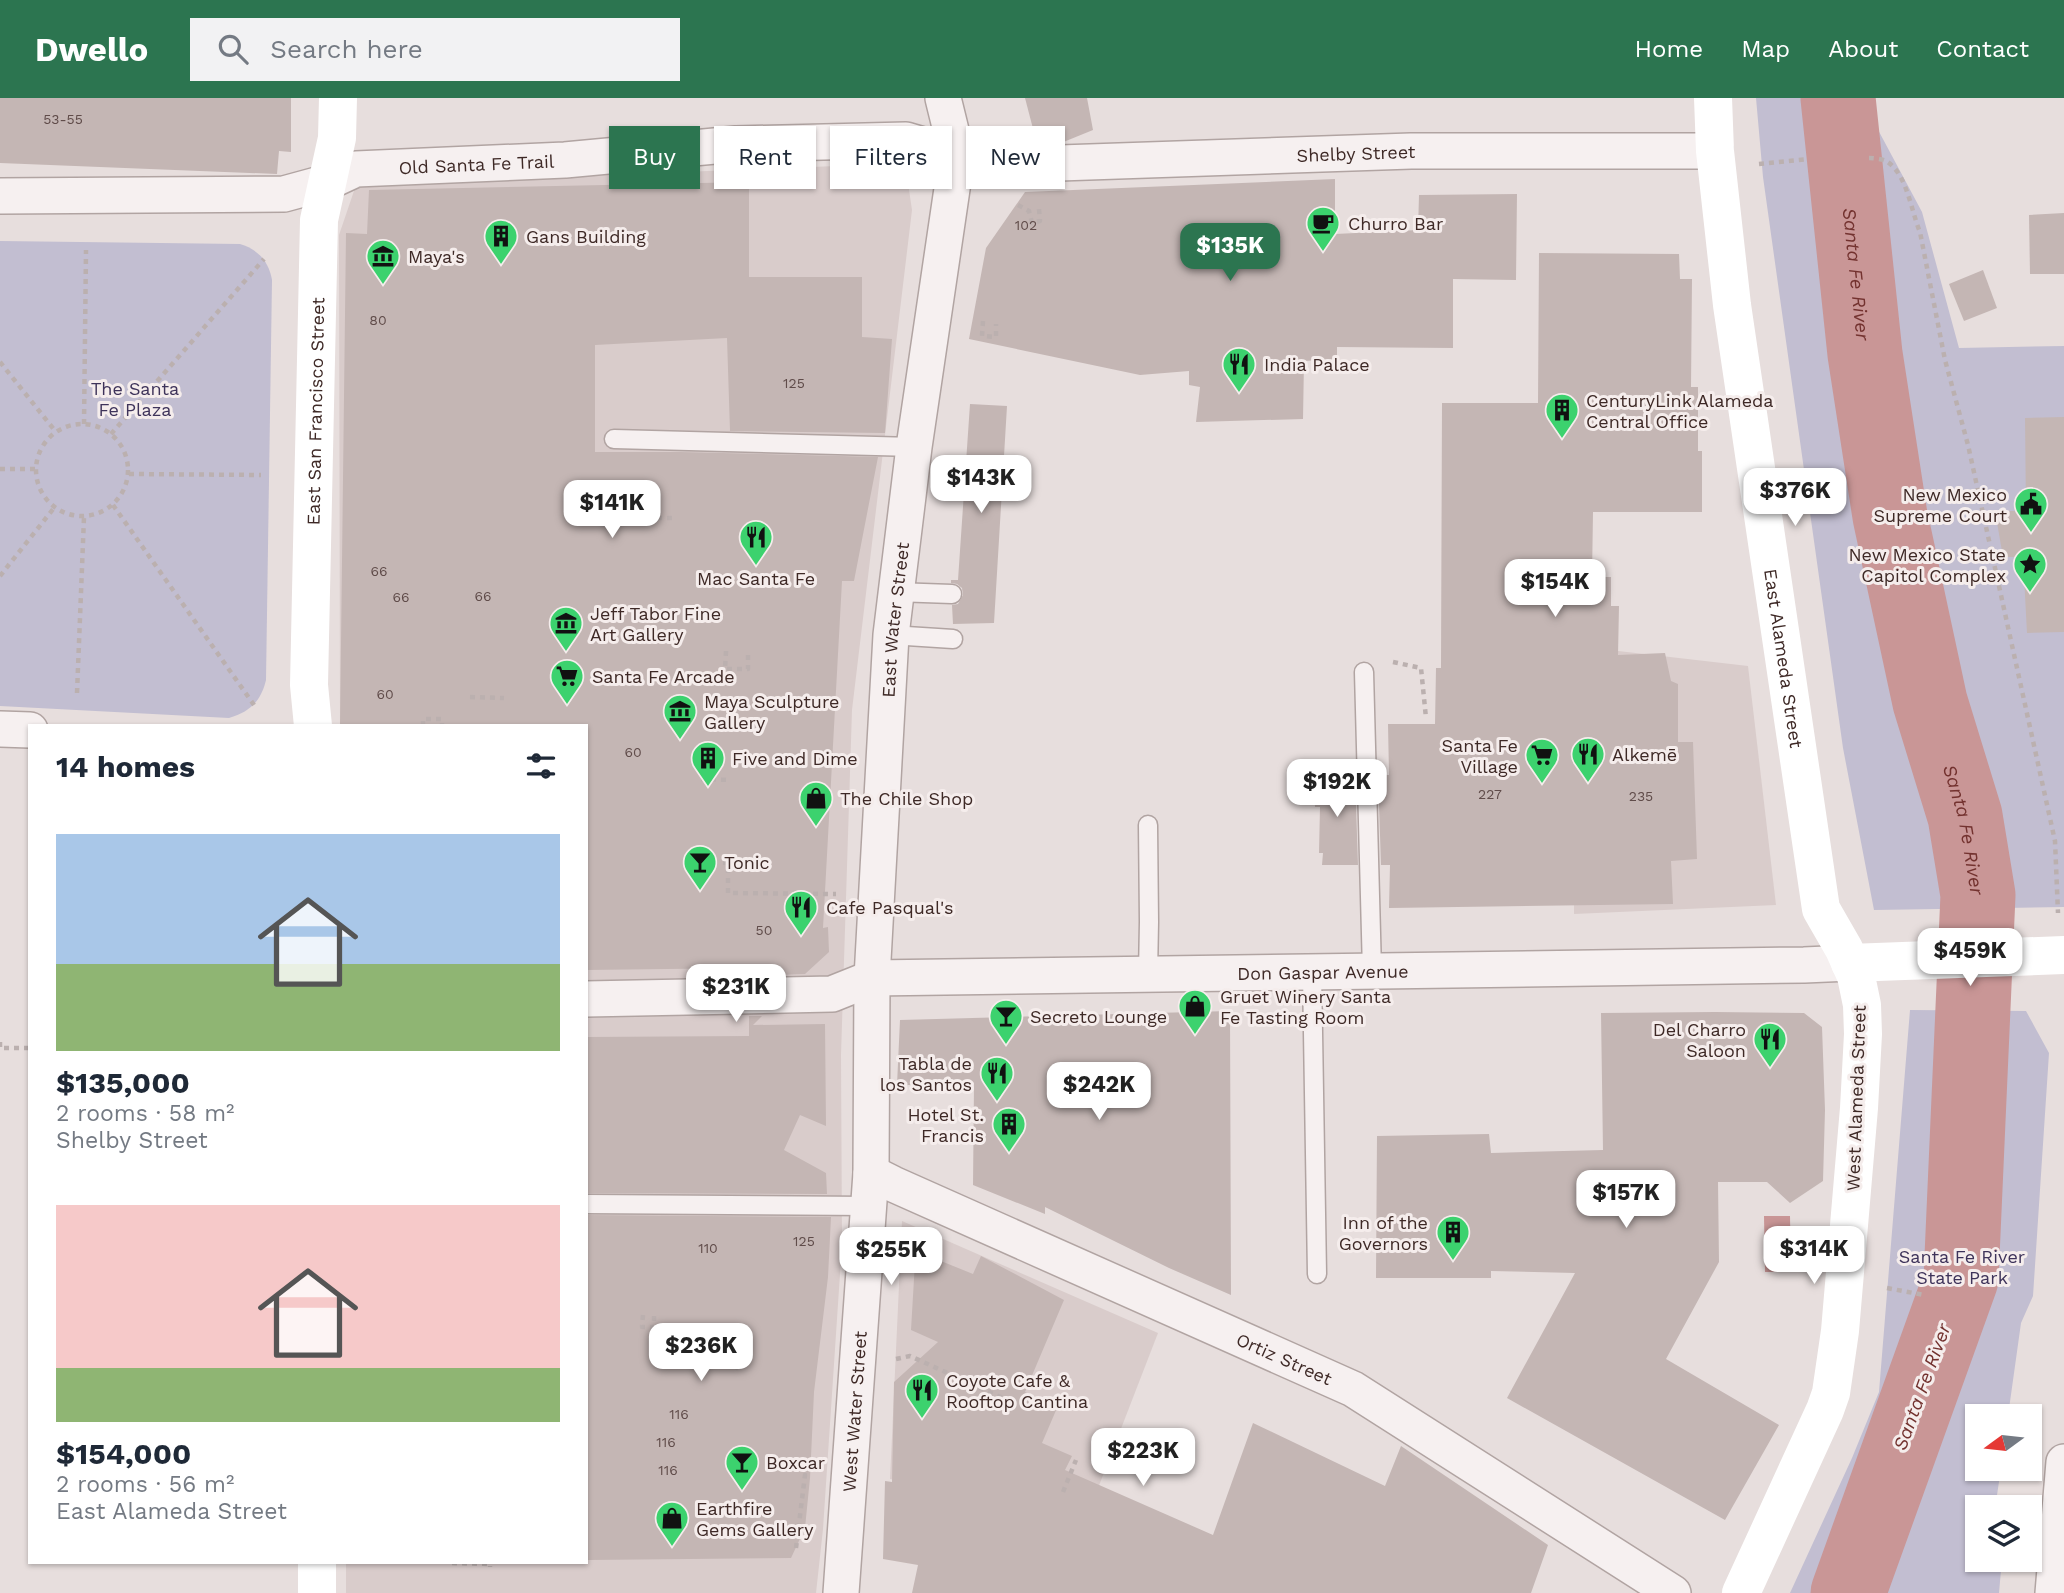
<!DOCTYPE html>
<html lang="en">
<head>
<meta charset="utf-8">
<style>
	body { margin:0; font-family:"Work Sans",sans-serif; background:#f2f2f3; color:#1f2937; height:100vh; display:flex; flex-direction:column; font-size:26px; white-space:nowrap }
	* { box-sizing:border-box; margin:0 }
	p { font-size:23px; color:#747a83 }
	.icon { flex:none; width:38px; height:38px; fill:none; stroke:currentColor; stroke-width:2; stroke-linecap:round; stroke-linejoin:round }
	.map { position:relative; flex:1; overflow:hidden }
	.panel { position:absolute; left:28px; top:626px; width:560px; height:840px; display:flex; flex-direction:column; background:#fff; border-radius:0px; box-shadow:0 2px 5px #0004 }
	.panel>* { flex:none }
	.banner { position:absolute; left:609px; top:28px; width:665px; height:63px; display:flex; gap:14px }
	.needle { width:46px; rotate:255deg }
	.fabs { position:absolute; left:1965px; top:1306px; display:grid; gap:14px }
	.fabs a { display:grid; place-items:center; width:77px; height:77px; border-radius:0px; background:#fff; box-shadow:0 2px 5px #0004; font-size:35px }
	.price { position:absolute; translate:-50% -60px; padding:0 16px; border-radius:14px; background:#fff; color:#222; font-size:23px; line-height:46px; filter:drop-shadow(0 2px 4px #0008) }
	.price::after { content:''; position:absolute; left:50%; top:42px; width:21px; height:16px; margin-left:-10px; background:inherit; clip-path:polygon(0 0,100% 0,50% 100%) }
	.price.on { background:#2c7550; color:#fff }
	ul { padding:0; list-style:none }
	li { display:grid; align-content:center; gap:14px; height:371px; padding:0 28px }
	li span { display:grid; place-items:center; height:217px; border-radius:0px; color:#555 }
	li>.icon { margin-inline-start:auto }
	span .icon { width:126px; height:126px; fill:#fffc; stroke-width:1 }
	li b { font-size:30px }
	h2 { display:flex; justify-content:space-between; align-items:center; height:84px; padding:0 28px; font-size:30px }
	.pill { padding:0 24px; border-radius:0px; background:#fff; box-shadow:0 2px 5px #0004; font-size:24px; line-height:63px }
	.pill.on { background:#2c7550; color:#fff }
	header { display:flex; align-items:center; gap:42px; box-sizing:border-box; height:98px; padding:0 35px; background:#2c7550; color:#fff }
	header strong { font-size:33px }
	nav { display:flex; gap:38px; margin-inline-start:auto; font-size:24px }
	.search { width:490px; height:63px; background:#f2f2f3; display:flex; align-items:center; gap:18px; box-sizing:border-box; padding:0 24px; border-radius:0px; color:#747a83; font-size:26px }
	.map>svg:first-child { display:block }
	.built { fill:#d9cccb }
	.green { fill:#c2bed1 }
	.water { fill:#c99696 }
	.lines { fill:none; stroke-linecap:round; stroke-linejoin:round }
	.river { stroke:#c99696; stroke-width:75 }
	.building { fill:#c4b6b4 }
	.lane-casing { stroke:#b1a4a2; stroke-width:21 }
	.street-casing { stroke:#b1a4a2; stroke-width:38 }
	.path { stroke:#bbb0af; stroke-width:4.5; stroke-dasharray:5 5; stroke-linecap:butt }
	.lane { stroke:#f6f0f0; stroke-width:18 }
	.street { stroke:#f6f0f0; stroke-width:35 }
	.secondary { stroke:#fff; stroke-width:38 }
	.labels { text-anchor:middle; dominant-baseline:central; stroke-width:6; stroke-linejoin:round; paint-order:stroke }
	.number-label { font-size:14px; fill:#604c4a }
	.street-label { font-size:18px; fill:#3e2926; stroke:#f5edec }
	.poi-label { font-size:18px; fill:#3e2926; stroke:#f5edec; text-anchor:start }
	.park-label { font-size:18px; fill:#3e335a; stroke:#f5edec }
	.water-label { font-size:19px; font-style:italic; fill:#73322f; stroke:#f5edec }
</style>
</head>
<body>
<header>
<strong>Dwello</strong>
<div class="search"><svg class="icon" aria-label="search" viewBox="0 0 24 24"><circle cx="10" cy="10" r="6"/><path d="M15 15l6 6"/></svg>Search here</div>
<nav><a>Home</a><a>Map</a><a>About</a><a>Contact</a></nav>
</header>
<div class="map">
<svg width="2064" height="1495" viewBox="0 0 2064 1495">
	<rect width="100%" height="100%" fill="#e7dedd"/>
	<g class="built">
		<polygon points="886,66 908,85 912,112 852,612 841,957 842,1146 823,1431 816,1495 346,1495 346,1465 586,1465 586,628 340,628 339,137 356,87"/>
		<polygon points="1575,548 1748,568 1776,807 1574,816"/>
		<polygon points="902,1123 1158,1235 1088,1416 890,1381"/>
	</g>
	<g class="green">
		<polygon points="1756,0 1861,0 1922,114 1959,250 2064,248 2064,809 1874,812 1843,650 1763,79"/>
		<path d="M0,143L240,146C258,151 269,164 272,182L266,582C261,603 250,614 229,620L0,608Z"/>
		<polygon points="1910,912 2026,913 2049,955 2033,1198 2021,1225 2008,1318 1978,1318 1978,1370 2001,1370 1996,1404 2002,1409 1978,1409 1978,1461 2002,1461 1999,1495 1790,1495 1852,1360 1879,1294"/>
	</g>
	<polygon class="water" points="1764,1118 1790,1118 1791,1174 1765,1174"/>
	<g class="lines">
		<path class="river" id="s1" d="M1838,0L1865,256L1890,418L1930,604L1965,718L1978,797L1961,1181L1848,1495"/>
	</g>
	<g class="building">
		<polygon points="0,0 291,0 291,54 279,53 277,76 0,65"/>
		<polygon points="1025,0 1087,0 1093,32 1061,45 1037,46"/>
		<polygon points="1335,81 1335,136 1418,132 1419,97 1517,96 1516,182 1453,181 1453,250 1337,249 1337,261 1304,263 1303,321 1196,324 1200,289 1189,287 1189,273 1140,277 969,241 986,150 1025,94"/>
		<polygon points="749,84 749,179 862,179 862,239 892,241 885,335 730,333 727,240 595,247 595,354 680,354 878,359 854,483 842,483 823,830 828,829 829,854 805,876 748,878 748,870 586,872 586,628 340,628 346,135 367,136 369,92"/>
		<polygon points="2064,115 2064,176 2030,176 2029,117"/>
		<polygon points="1539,155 1679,156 1680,181 1692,181 1691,289 1698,289 1698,353 1702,353 1702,414 1593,414 1592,479 1611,479 1611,508 1619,508 1618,557 1665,555 1671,583 1678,586 1678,644 1693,644 1697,761 1671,763 1673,806 1389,810 1390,767 1381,767 1378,677 1389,677 1388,626 1435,626 1436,570 1441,570 1442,305 1538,305"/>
		<polygon points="1983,172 1997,210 1964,223 1949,186"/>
		<polygon points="970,306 1007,308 994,525 953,526 952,507 958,506 963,497 962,490 957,486 951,485 951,482 958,482"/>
		<polygon points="2064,319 2064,534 2027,535 2023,459 2003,459 1995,413 2026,413 2025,320"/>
		<polygon points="1355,677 1358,767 1322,767 1323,755 1319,755 1320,709 1315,709 1314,678"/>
		<polygon points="1230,913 1231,1197 1169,1170 1045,1109 1045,1116 973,1087 974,987 897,987 900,922"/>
		<polygon points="1715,914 1804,915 1822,929 1825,1012 1823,1083 1790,1105 1767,1084 1718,1084 1719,1164 1666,1261 1779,1327 1725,1422 1507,1300 1575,1175 1491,1173 1491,1180 1376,1180 1377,1038 1489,1036 1491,1055 1603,1052 1601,915"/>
		<polygon points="749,918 762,918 753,927 825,926 826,1028 800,1017 784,1052 826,1075 827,1096 586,1095 586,939 749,938"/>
		<polygon points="586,1117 831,1119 828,1179 814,1294 810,1380 805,1430 791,1460 588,1462 588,1443 586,1443"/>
		<polygon points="981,1158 1064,1202 1025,1294 1057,1310 1042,1345 1072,1358 1065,1372 1213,1437 1253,1325 1385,1388 1401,1348 1548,1447 1531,1495 912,1495 918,1467 883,1461 885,1383 892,1384 894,1284 938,1244 911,1232 915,1164 931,1159 973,1176"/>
	</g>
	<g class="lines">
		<defs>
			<g id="lane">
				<polyline points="614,341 914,349"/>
				<polyline points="895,494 952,496"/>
				<polyline points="891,537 953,541"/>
				<polyline points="1364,574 1372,873"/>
				<polyline points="1312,874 1317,1176"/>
				<polyline points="1148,876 1149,824 1148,727"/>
				<polyline points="586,1106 869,1108"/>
			</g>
			<g id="street">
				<path id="s2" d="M0,98L284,96L328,84L356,71L565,62L736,46L906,42L957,57L1000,67L1411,53H1715"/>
				<polyline points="0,631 30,632"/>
				<path id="s3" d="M586,901L832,896L872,880L1804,867L1850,865"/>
				<path id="s4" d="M871,1075L893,1086L1353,1291L1673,1495"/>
				<path id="s5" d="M841,1495L871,1075L872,880L891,537L914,349L957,57L943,0"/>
				<polyline points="2053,1495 2064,1364"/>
			</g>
		</defs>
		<use href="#lane" class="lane-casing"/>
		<use href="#street" class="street-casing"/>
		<g class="path">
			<path d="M1869,60C1874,60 1882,61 1886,63C1907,75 1911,113 1920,134L1945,262L1968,347L2055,743L2058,815"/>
			<polyline points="1759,66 1808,61"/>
			<polyline points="1018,107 1029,113 1032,125 1040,123 1039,111"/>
			<polyline points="983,223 982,238 996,239 996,226"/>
			<polyline points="0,264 56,334"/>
			<circle cx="82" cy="372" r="46"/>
			<polyline points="84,326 86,152"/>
			<polyline points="111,336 264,161"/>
			<polyline points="0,371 35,371"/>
			<polyline points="129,376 261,377"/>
			<polyline points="113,407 254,607"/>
			<polyline points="577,420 673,420"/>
			<polyline points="0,478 54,410"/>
			<polyline points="726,553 725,571 748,571 748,552"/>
			<polyline points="1393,564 1421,570 1426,620"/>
			<polyline points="77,595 84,419"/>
			<polyline points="470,599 504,600"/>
			<polyline points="423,628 423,621 442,621 442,628"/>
			<polyline points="701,681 730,682"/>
			<polyline points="703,764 728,765 728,795 836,796"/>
			<polyline points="0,944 0,950 30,950"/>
			<polyline points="1887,1190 1924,1197"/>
			<polyline points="643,1217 642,1229 654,1229 654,1218"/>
			<polyline points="666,1261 738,1270"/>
			<polyline points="896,1261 910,1258 1007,1302"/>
			<polyline points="1063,1394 1076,1362"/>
			<polyline points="796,1450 805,1377 810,1380"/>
			<polyline points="452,1465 490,1466 490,1469"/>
		</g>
		<use href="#lane" class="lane"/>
		<use href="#street" class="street"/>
		<g class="secondary">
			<path id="s6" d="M1713,0L1715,53L1732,207L1821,811L1844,851L1856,878L1862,907L1863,936L1859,1010L1840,1233L1831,1295L1825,1312L1741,1495"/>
			<path id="s7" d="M313,628L309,587L319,122L337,40L338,0"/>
			<polyline points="1850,865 2064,857"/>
			<polyline points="317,1495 317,1465"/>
		</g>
	</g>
	<defs>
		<symbol id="cafe-pin" viewBox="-11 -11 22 30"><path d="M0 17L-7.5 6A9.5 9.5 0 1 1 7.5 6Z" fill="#3cd26e" stroke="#f5edec"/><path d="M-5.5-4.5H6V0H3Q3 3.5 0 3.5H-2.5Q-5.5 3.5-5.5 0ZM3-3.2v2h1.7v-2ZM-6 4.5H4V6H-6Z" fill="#111"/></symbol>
		<symbol id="building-pin" viewBox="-11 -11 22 30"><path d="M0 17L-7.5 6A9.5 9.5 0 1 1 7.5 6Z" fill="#3cd26e" stroke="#f5edec"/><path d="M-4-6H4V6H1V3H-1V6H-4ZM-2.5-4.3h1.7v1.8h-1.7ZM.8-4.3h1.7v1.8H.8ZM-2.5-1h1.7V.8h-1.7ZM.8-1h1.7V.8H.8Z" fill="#111"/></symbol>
		<symbol id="museum-pin" viewBox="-11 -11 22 30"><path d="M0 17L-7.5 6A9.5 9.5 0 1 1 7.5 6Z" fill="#3cd26e" stroke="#f5edec"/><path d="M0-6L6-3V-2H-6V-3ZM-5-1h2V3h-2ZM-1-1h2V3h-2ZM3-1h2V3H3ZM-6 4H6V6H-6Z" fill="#111"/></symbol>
		<symbol id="restaurant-pin" viewBox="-11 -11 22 30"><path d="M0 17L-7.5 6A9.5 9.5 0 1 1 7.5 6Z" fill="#3cd26e" stroke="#f5edec"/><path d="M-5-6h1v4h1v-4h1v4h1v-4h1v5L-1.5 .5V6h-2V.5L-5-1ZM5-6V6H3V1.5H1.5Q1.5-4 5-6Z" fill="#111"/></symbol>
		<symbol id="civic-pin" viewBox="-11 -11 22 30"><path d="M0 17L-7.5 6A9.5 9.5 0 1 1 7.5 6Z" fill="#3cd26e" stroke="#f5edec"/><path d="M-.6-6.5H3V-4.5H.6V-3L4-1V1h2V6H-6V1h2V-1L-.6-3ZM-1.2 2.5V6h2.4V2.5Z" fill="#111"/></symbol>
		<symbol id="sight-pin" viewBox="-11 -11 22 30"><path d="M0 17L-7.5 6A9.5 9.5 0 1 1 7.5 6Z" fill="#3cd26e" stroke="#f5edec"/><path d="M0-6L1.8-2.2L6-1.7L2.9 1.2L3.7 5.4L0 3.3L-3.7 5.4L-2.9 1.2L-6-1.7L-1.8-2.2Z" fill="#111"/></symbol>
		<symbol id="supermarket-pin" viewBox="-11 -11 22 30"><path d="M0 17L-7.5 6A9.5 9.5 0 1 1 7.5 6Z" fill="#3cd26e" stroke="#f5edec"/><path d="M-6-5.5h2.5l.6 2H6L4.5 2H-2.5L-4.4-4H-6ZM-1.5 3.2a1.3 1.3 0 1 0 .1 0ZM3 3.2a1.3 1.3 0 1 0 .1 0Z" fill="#111"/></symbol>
		<symbol id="shop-pin" viewBox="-11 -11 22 30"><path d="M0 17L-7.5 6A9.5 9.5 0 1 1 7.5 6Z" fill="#3cd26e" stroke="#f5edec"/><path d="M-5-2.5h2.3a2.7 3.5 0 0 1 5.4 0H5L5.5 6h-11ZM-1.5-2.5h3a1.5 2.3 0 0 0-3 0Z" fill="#111"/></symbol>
		<symbol id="bar-pin" viewBox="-11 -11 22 30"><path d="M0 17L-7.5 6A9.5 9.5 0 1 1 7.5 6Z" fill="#3cd26e" stroke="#f5edec"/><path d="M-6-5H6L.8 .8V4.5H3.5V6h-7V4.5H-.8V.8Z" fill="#111"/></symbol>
	</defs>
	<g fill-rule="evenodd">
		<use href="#cafe-pin" x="1304" y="106" width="38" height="52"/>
		<use href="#building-pin" x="482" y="119" width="38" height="52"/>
		<use href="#museum-pin" x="364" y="139" width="38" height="52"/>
		<use href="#restaurant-pin" x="1220" y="247" width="38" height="52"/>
		<use href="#building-pin" x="1543" y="293" width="38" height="52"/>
		<use href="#civic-pin" x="2012" y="387" width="38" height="52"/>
		<use href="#restaurant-pin" x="737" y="420" width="38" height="52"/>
		<use href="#sight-pin" x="2011" y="447" width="38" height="52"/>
		<use href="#museum-pin" x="547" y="506" width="38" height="52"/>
		<use href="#supermarket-pin" x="548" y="559" width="38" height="52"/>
		<use href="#museum-pin" x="661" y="594" width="38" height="52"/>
		<use href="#restaurant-pin" x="1569" y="637" width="38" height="52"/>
		<use href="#supermarket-pin" x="1523" y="638" width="38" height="52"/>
		<use href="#building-pin" x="689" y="641" width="38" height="52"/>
		<use href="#shop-pin" x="797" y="681" width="38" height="52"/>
		<use href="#bar-pin" x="681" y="745" width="38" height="52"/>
		<use href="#restaurant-pin" x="782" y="790" width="38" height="52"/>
		<use href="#shop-pin" x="1176" y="889" width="38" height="52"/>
		<use href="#bar-pin" x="987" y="899" width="38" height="52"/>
		<use href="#restaurant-pin" x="1751" y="922" width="38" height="52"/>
		<use href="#restaurant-pin" x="978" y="956" width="38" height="52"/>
		<use href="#building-pin" x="990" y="1007" width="38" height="52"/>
		<use href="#building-pin" x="1434" y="1115" width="38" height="52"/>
		<use href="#restaurant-pin" x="903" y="1273" width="38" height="52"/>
		<use href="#bar-pin" x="723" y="1345" width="38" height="52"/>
		<use href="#shop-pin" x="653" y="1401" width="38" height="52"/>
	</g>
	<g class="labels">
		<g class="number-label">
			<text x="63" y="21">53-55</text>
			<text x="1026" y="127">102</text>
			<text x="378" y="222">80</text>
			<text x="794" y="285">125</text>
			<text x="379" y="473">66</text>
			<text x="483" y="498">66</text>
			<text x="401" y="499">66</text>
			<text x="385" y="596">60</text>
			<text x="633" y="654">60</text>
			<text x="1490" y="696">227</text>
			<text x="1641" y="698">235</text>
			<text x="764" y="832">50</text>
			<text x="804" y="1143">125</text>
			<text x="708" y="1150">110</text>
			<text x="679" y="1316">116</text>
			<text x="666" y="1344">116</text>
			<text x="668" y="1372">116</text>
		</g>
		<g class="street-label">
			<text stroke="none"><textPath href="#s2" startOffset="1365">Shelby Street</textPath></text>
			<text stroke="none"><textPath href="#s2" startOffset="481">Old Santa Fe Trail</textPath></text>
			<text stroke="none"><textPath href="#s7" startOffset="315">East San Francisco Street</textPath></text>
			<text stroke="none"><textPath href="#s5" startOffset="975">East Water Street</textPath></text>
			<text stroke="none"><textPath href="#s6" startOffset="565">East Alameda Street</textPath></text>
			<text stroke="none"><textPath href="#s3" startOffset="740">Don Gaspar Avenue</textPath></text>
			<text transform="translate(1856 1000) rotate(-88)">West Alameda Street</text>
			<text stroke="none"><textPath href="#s4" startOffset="453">Ortiz Street</textPath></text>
			<text stroke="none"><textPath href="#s5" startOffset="182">West Water Street</textPath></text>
		</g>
		<g class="poi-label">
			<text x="1348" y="125">Churro Bar</text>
			<text x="526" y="138">Gans Building</text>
			<text x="408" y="158">Maya's</text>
			<text x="1264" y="266">India Palace</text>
			<text x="1586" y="302">CenturyLink Alameda<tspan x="1586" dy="21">Central Office</tspan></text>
			<text x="2007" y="396" text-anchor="end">New Mexico<tspan x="2007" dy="21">Supreme Court</tspan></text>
			<text x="2006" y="456" text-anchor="end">New Mexico State<tspan x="2006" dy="21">Capitol Complex</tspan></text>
			<text x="756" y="480" text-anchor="middle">Mac Santa Fe</text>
			<text x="590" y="515">Jeff Tabor Fine<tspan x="590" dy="21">Art Gallery</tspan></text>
			<text x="592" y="578">Santa Fe Arcade</text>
			<text x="704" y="603">Maya Sculpture<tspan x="704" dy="21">Gallery</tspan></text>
			<text x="1518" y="647" text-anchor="end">Santa Fe<tspan x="1518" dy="21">Village</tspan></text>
			<text x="1612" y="656">Alkemē</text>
			<text x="732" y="660">Five and Dime</text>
			<text x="840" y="700">The Chile Shop</text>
			<text x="724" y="764">Tonic</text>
			<text x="826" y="809">Cafe Pasqual's</text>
			<text x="1220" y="898">Gruet Winery Santa<tspan x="1220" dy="21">Fe Tasting Room</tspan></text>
			<text x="1030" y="918">Secreto Lounge</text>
			<text x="1746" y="931" text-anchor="end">Del Charro<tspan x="1746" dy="21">Saloon</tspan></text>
			<text x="972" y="965" text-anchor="end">Tabla de<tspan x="972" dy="21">los Santos</tspan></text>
			<text x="984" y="1016" text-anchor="end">Hotel St.<tspan x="984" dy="21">Francis</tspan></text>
			<text x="1428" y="1124" text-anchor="end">Inn of the<tspan x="1428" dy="21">Governors</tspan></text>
			<text x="946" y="1282">Coyote Cafe &amp;<tspan x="946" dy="21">Rooftop Cantina</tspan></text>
			<text x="766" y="1364">Boxcar</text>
			<text x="696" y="1410">Earthfire<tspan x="696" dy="21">Gems Gallery</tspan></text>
		</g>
		<g class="park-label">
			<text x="135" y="290">The Santa<tspan x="135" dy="21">Fe Plaza</tspan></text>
			<text x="1962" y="1158">Santa Fe River<tspan x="1962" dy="21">State Park</tspan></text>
		</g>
		<g class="water-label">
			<text stroke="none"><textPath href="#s1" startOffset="177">Santa Fe River</textPath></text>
			<text stroke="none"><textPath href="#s1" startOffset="744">Santa Fe River</textPath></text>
			<text transform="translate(1922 1289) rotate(-70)">Santa Fe River</text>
		</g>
	</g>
</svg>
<div class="fabs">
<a><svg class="needle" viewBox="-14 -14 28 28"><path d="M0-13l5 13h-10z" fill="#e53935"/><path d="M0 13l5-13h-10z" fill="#747a83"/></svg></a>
<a><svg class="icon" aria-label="layers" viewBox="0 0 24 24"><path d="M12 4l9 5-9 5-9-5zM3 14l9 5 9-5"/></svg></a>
</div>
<b class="price on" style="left:1230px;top:185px">$135K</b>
<b class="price" style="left:981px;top:417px">$143K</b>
<b class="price" style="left:1795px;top:430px">$376K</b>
<b class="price" style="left:612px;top:442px">$141K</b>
<b class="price" style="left:1555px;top:521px">$154K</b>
<b class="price" style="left:1337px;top:721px">$192K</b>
<b class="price" style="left:1970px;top:890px">$459K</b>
<b class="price" style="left:736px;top:926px">$231K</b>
<b class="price" style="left:1099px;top:1024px">$242K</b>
<b class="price" style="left:1626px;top:1132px">$157K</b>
<b class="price" style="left:1814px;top:1188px">$314K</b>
<b class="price" style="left:891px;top:1189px">$255K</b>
<b class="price" style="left:701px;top:1285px">$236K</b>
<b class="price" style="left:1143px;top:1390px">$223K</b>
<div class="banner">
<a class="pill on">Buy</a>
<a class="pill">Rent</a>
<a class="pill">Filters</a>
<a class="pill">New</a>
</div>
<section class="panel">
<h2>14 homes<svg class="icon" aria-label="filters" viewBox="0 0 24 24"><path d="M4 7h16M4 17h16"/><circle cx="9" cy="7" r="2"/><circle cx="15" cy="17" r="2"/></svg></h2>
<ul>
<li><span style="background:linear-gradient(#a9c7e8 60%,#8fb573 0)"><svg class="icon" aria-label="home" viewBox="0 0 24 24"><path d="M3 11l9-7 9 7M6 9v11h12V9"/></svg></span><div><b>$135,000</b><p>2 rooms · 58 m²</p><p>Shelby Street</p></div></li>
<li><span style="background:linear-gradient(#f6c9c9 75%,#8fb573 0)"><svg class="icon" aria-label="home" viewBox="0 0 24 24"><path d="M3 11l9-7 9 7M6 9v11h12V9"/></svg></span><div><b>$154,000</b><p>2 rooms · 56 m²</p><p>East Alameda Street</p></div></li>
</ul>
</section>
</div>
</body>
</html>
